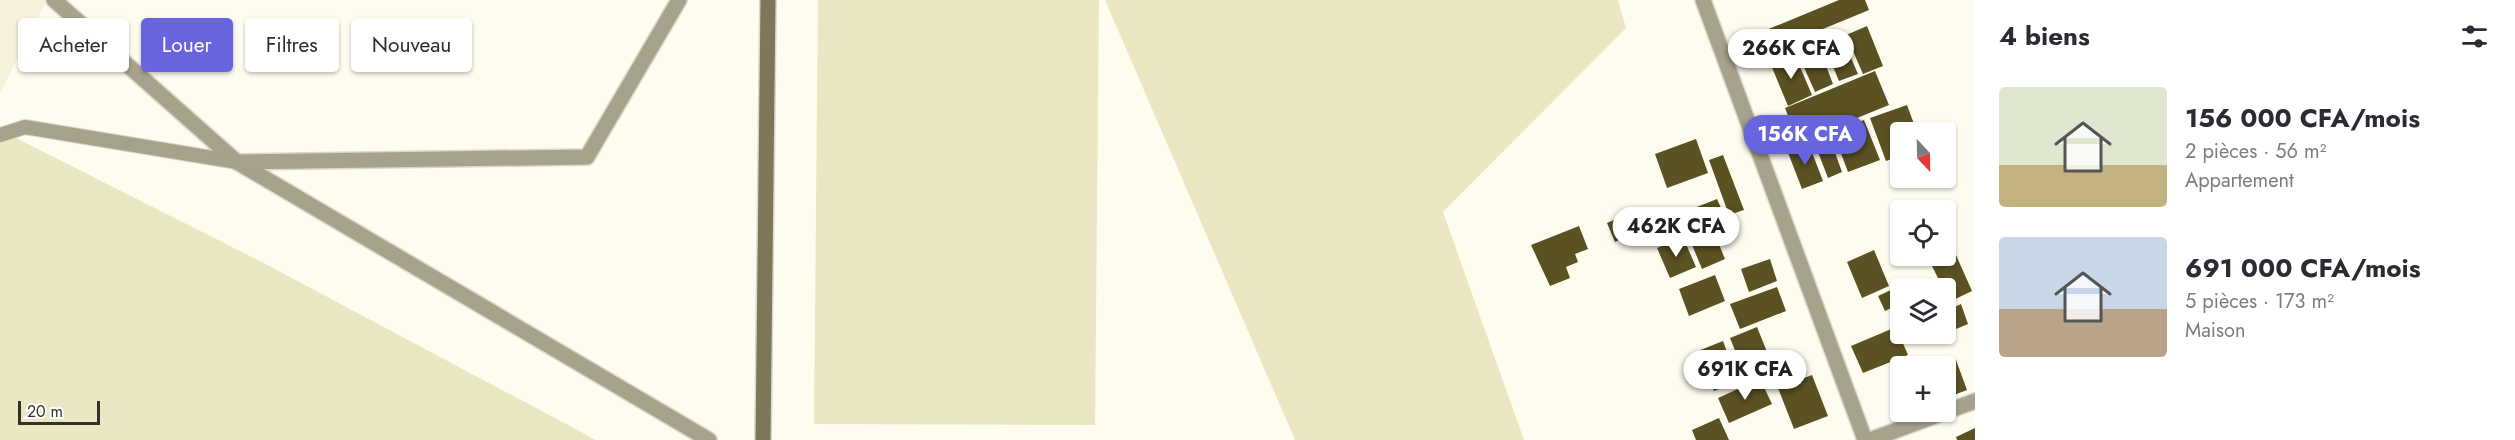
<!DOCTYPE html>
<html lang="fr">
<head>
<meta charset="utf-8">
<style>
	body { margin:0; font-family:Jost,sans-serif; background:#f7f7f7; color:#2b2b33; height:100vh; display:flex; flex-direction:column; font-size:22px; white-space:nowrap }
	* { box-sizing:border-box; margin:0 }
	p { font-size:20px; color:#7c7c81 }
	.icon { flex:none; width:33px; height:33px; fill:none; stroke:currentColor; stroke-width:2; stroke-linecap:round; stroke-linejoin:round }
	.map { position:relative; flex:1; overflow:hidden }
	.panel { display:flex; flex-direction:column; background:#fff; width:540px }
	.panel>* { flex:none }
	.top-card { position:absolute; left:18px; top:18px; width:570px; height:54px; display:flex; gap:12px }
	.needle { width:39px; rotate:158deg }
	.tools { position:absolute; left:1890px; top:122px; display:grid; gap:12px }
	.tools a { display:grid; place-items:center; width:66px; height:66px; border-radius:6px; background:#fff; box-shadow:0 2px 4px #0004; font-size:30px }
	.scale { position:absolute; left:18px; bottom:15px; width:82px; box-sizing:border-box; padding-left:6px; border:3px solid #32322d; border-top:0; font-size:16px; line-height:21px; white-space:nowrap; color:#32322d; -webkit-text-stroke:4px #fff; paint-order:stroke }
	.price { position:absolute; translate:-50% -51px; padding:0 14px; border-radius:21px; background:#fff; color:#222; font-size:20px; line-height:39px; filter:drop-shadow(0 2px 3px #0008) }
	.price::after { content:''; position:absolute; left:50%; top:36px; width:18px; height:14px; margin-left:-9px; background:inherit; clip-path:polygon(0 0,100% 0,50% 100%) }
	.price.on { background:#6665de; color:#fff }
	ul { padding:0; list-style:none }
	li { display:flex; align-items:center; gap:18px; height:150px; padding:0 24px }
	li span { display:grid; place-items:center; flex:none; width:168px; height:120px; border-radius:6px; color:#555 }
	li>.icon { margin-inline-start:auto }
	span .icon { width:72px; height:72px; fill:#fffc; stroke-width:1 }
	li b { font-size:26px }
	h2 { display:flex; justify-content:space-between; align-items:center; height:72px; padding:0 24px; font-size:26px }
	.chip { padding:0 21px; border-radius:6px; background:#fff; box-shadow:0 2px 4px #0004; font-size:21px; line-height:54px }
	.chip.on { background:#6665de; color:#fff }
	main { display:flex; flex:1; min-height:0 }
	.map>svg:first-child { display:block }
	.built { fill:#f5f1dd }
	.green { fill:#ece7c3 }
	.building { fill:#5a5222 }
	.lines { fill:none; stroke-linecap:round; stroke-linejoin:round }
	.lane-casing { stroke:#d9d8cc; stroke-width:16 }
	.street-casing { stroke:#d9d8cc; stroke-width:18 }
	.secondary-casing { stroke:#d9d8cc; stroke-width:18 }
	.lane { stroke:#a6a28c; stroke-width:14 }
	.street { stroke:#a6a28c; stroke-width:15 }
	.secondary { stroke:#7d7758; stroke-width:15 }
</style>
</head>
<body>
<main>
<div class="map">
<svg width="1975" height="440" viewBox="0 0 1975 440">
	<rect width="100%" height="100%" fill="#fefcef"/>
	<polygon class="built" points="0,0 47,0 0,93"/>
	<g class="green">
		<polygon points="818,0 1099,0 1095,425 814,424"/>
		<polygon points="1105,0 1618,0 1626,28 1443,212 1524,440 1295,440"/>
		<polygon points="0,130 260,261 596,440 0,440"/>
	</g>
	<g class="building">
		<polygon points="1839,0 1865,0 1869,10 1767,52 1759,33"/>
		<polygon points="1867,26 1883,66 1863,74 1846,35"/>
		<polygon points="1842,37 1858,74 1839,81 1824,45"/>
		<polygon points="1818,45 1833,84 1815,92 1798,54"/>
		<polygon points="1795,55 1812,95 1788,106 1771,65"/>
		<polygon points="1875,71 1889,105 1798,142 1785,108"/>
		<polygon points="1907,105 1917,132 1900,132 1900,156 1886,161 1870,118"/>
		<polygon points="1864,120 1880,160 1848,172 1833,132"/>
		<polygon points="1828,133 1842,172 1828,178 1813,139"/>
		<polygon points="1696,139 1708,173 1667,188 1655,154"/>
		<polygon points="1808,142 1823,181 1802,189 1787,150"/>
		<polygon points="1723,155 1744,210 1729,215 1709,160"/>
		<polygon points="1717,199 1725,217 1686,233 1679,214"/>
		<polygon points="1641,208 1649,227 1615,242 1607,223"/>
		<polygon points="1711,225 1725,259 1702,269 1688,235"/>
		<polygon points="1579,226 1588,249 1575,254 1578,262 1566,267 1570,278 1550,286 1531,245"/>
		<polygon points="1683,237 1696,267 1670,278 1657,248"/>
		<polygon points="1874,250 1889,286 1862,298 1847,262"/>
		<polygon points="1956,255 1972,291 1949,302 1946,288 1943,288 1932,266"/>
		<polygon points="1770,259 1777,281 1749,292 1741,269"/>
		<polygon points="1715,275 1725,301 1689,316 1679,289"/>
		<polygon points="1777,287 1786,311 1740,329 1730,304"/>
		<polygon points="1893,289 1900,304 1885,311 1878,296"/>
		<polygon points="1961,304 1968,324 1930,340 1927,333 1946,333 1946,311"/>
		<polygon points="1757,327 1774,369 1747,380 1730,338"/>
		<polygon points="1896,327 1908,355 1863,373 1851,346"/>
		<polygon points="1723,341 1738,382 1714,391 1698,351"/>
		<polygon points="1956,360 1967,390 1946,398 1946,366 1941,366"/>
		<polygon points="1812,375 1828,416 1794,429 1778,388"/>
		<polygon points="1760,379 1772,404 1729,423 1718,398"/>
		<polygon points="1719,418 1729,440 1696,440 1692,430"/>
		<polygon points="1975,428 1975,440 1957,440 1956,437"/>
	</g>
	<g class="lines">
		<defs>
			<polyline id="lane" points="0,135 25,127 237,162"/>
			<g id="street">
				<polyline points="54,0 237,162 709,440"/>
				<polyline points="1703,0 1865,440"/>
				<polyline points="237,162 587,157 679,0"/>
				<polyline points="1870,440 1975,401"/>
			</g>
			<polyline id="secondary" points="763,440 768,0"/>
		</defs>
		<use href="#lane" class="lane-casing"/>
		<use href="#street" class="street-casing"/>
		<use href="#secondary" class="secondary-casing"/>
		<use href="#lane" class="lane"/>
		<use href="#street" class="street"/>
		<use href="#secondary" class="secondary"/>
	</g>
</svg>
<div class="tools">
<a><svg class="needle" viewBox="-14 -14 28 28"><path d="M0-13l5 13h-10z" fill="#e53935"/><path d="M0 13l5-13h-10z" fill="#7c7c81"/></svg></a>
<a><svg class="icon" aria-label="locate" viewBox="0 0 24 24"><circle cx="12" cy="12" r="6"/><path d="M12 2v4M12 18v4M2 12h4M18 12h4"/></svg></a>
<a><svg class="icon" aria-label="layers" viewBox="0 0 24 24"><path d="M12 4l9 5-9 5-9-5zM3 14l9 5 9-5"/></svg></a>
<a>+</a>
</div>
<div class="scale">20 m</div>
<b class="price" style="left:1791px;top:80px">266K CFA</b>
<b class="price on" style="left:1805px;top:166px">156K CFA</b>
<b class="price" style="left:1676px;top:258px">462K CFA</b>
<b class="price" style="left:1745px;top:401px">691K CFA</b>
<div class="top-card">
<a class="chip">Acheter</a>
<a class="chip on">Louer</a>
<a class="chip">Filtres</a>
<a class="chip">Nouveau</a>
</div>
</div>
<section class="panel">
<h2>4 biens<svg class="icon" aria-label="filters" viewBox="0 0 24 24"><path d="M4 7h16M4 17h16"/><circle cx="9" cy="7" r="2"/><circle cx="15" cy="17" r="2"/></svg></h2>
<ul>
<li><span style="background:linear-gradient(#dfe7d0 65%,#c2b280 0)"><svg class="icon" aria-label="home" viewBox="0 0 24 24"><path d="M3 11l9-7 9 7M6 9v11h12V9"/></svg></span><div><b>156 000 CFA/mois</b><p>2 pièces · 56 m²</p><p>Appartement</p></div></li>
<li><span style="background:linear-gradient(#c9d6e8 60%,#b9a48a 0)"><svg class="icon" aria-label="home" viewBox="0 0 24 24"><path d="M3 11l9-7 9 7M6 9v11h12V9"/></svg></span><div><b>691 000 CFA/mois</b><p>5 pièces · 173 m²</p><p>Maison</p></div></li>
</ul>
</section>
</main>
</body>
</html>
